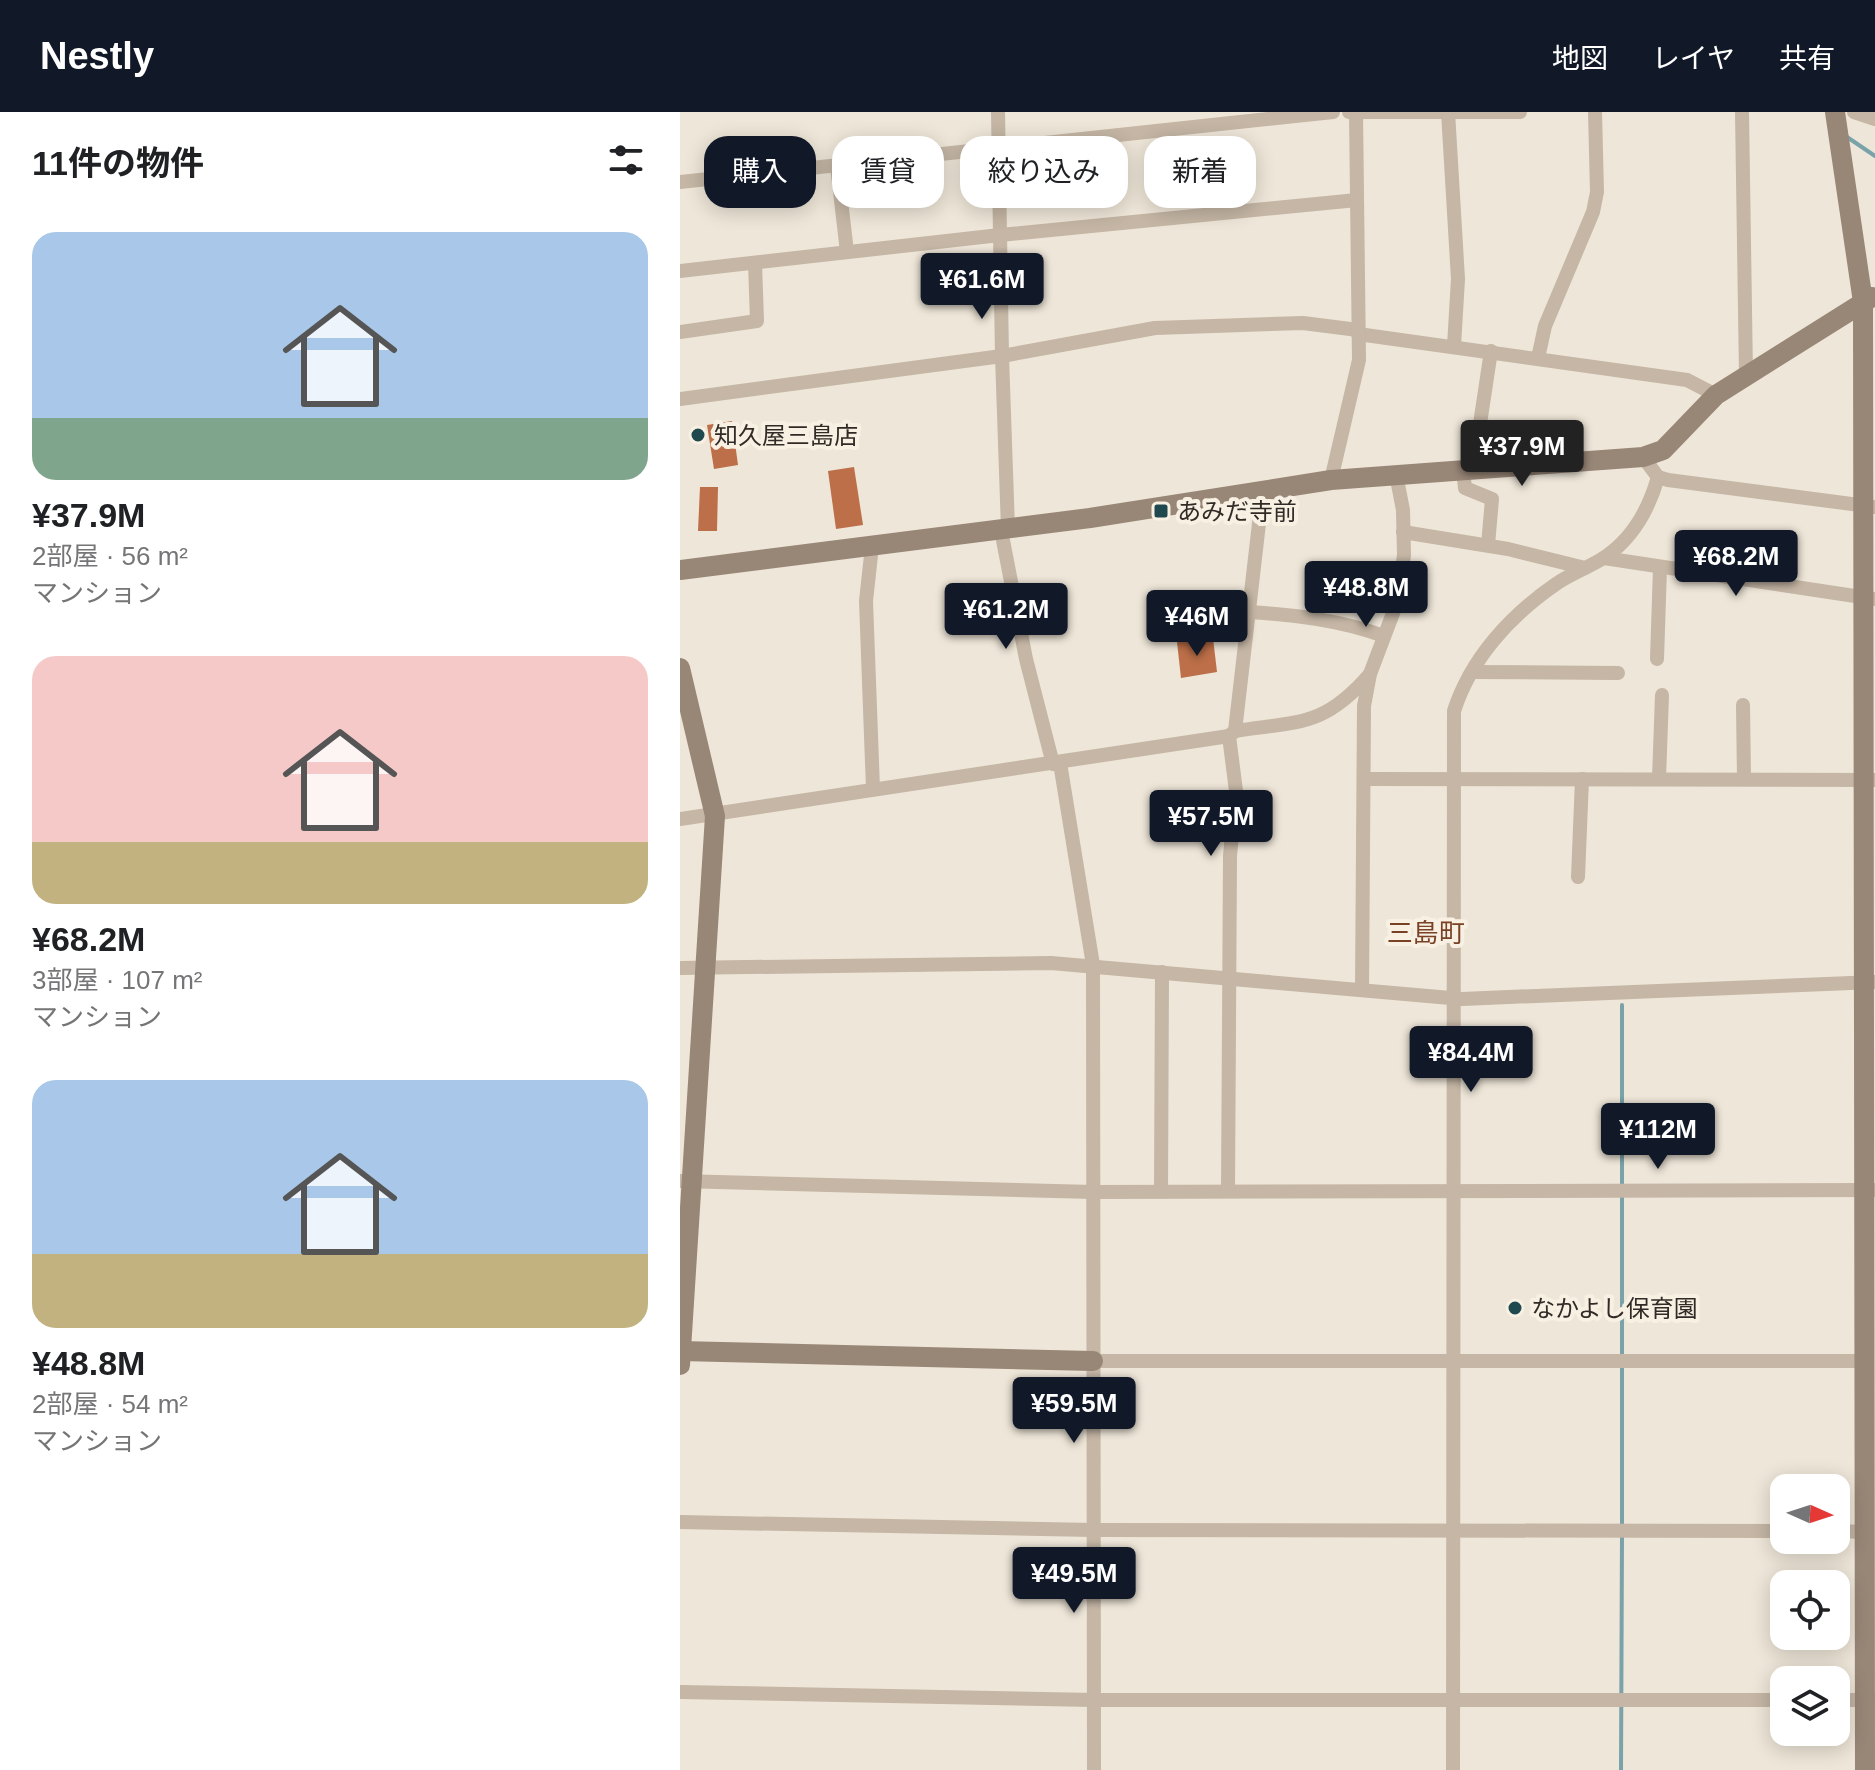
<!DOCTYPE html>
<html lang="ja">
<head>
<meta charset="utf-8">
<style>
	body { margin:0; font-family:Helvetica,"Noto Sans JP",sans-serif; background:#f6f6f6; color:#202124; height:100vh; display:flex; flex-direction:column; font-size:30px; white-space:nowrap }
	* { box-sizing:border-box; margin:0 }
	p { font-size:26px; color:#757577 }
	.icon { flex:none; width:44px; height:44px; fill:none; stroke:currentColor; stroke-width:2; stroke-linecap:round; stroke-linejoin:round }
	.map { position:relative; flex:1; overflow:hidden }
	.side { display:flex; flex-direction:column; background:#fff; width:680px }
	.side>* { flex:none }
	.banner { position:absolute; left:24px; top:24px; width:760px; height:72px; display:flex; gap:16px }
	.needle { width:52px; rotate:93deg }
	.tools { position:absolute; left:1090px; top:1362px; display:grid; gap:16px }
	.tools a { display:grid; place-items:center; width:80px; height:80px; border-radius:16px; background:#fff; box-shadow:0 4px 20px #0003; font-size:40px }
	.price { position:absolute; translate:-50% -68px; padding:0 18px; border-radius:8px; background:#111827; color:#fff; font-size:26px; line-height:52px; filter:drop-shadow(0 2px 4px #0008) }
	.price::after { content:''; position:absolute; left:50%; top:48px; width:24px; height:18px; margin-left:-12px; background:inherit; clip-path:polygon(0 0,100% 0,50% 100%) }
	.price.active { background:#222; color:#fff }
	ul { padding:0; list-style:none }
	li { display:grid; align-content:center; gap:16px; height:424px; padding:0 32px }
	li span { display:grid; place-items:center; height:248px; border-radius:24px; color:#555 }
	li>.icon { margin-inline-start:auto }
	span .icon { width:144px; height:144px; fill:#fffc; stroke-width:1 }
	li b { font-size:34px }
	h2 { display:flex; justify-content:space-between; align-items:center; height:96px; padding:0 32px; font-size:34px }
	.pill { padding:0 28px; border-radius:24px; background:#fff; box-shadow:0 4px 20px #0003; font-size:28px; line-height:72px }
	.pill.active { background:#111827; color:#fff }
	header { display:flex; align-items:center; gap:48px; box-sizing:border-box; height:112px; padding:0 40px; background:#111827; color:#fff }
	header strong { font-size:38px }
	nav { display:flex; gap:44px; margin-inline-start:auto; font-size:28px }
	main { display:flex; flex:1; min-height:0 }
	.map>svg:first-child { display:block }
	.lines { fill:none; stroke-linecap:round; stroke-linejoin:round }
	.stream { stroke:#79a2a9; stroke-width:4 }
	.building { fill:#bc6f48 }
	.street { stroke:#c5b6a5; stroke-width:14 }
	.secondary { stroke:#988677; stroke-width:20 }
	.poi-dot { fill:#1f484f; stroke:#f7f0e3; stroke-width:3 }
	.labels { text-anchor:middle; dominant-baseline:central; stroke-width:8; stroke-linejoin:round; paint-order:stroke }
	.poi-label { font-size:24px; fill:#312a26; stroke:#f7f0e3; text-anchor:start }
	.neighbourhood-label { font-size:26px; fill:#794126; stroke:#f7f0e3 }
</style>
</head>
<body>
<header>
<strong>Nestly</strong>
<nav><a>地図</a><a>レイヤ</a><a>共有</a></nav>
</header>
<main>
<section class="side">
<h2>11件の物件<svg class="icon" aria-label="filters" viewBox="0 0 24 24"><path d="M4 7h16M4 17h16"/><circle cx="9" cy="7" r="2"/><circle cx="15" cy="17" r="2"/></svg></h2>
<ul>
<li><span style="background:linear-gradient(#a9c7e8 75%,#7fa58c 0)"><svg class="icon" aria-label="home" viewBox="0 0 24 24"><path d="M3 11l9-7 9 7M6 9v11h12V9"/></svg></span><div><b>¥37.9M</b><p>2部屋 · 56 m²</p><p>マンション</p></div></li>
<li><span style="background:linear-gradient(#f6c9c9 75%,#c2b280 0)"><svg class="icon" aria-label="home" viewBox="0 0 24 24"><path d="M3 11l9-7 9 7M6 9v11h12V9"/></svg></span><div><b>¥68.2M</b><p>3部屋 · 107 m²</p><p>マンション</p></div></li>
<li><span style="background:linear-gradient(#a9c7e8 70%,#c2b280 0)"><svg class="icon" aria-label="home" viewBox="0 0 24 24"><path d="M3 11l9-7 9 7M6 9v11h12V9"/></svg></span><div><b>¥48.8M</b><p>2部屋 · 54 m²</p><p>マンション</p></div></li>
</ul>
</section>
<div class="map">
<svg width="1195" height="1658" viewBox="0 0 1195 1658">
	<rect width="100%" height="100%" fill="#eee6d8"/>
	<g class="lines">
		<g class="stream">
			<polyline points="1167,25 1195,44"/>
			<polyline points="942,893 942,1074"/>
			<polyline points="942,1414 942,1083"/>
			<polyline points="941,1658 942,1423"/>
		</g>
	</g>
	<g class="building">
		<polygon points="52,309 58,353 34,357 27,313"/>
		<polygon points="174,355 183,413 156,417 148,359"/>
		<polygon points="20,375 38,375 37,419 18,419"/>
		<polygon points="533,526 537,560 501,566 497,530"/>
	</g>
	<g class="lines">
		<g class="street">
			<polyline points="318,0 322,244 328,417"/>
			<polyline points="669,0 840,0"/>
			<polyline points="768,0 778,167 774,234"/>
			<polyline points="1062,0 1066,263"/>
			<polyline points="1174,0 1195,7"/>
			<polyline points="157,54 167,140"/>
			<polyline points="0,70 653,0"/>
			<polyline points="0,159 320,123 677,88"/>
			<polyline points="0,220 77,209 75,151"/>
			<polyline points="678,222 1007,268 1036,283"/>
			<polyline points="858,246 865,214 913,100 917,80 915,0"/>
			<polyline points="0,287 322,244 475,216 623,211 678,218"/>
			<polyline points="963,345 978,365 988,368 1195,395"/>
			<polyline points="783,358 785,376 812,387 808,433"/>
			<polyline points="793,358 811,239"/>
			<polyline points="651,368 679,248 676,0"/>
			<polyline points="321,418 346,547 373,652"/>
			<polyline points="723,420 828,437 905,456"/>
			<polyline points="192,434 186,489 193,677"/>
			<polyline points="924,446 1195,487"/>
			<path d="M569,500C615,503 660,508 704,524"/>
			<polyline points="977,547 980,456"/>
			<polyline points="792,560 938,561"/>
			<polyline points="1063,593 1064,667"/>
			<path d="M555,619C620,609 644,615 690,562"/>
			<polyline points="380,651 413,853 414,1658"/>
			<polyline points="684,667 1195,668"/>
			<polyline points="979,667 982,583"/>
			<polyline points="0,707 549,624"/>
			<polyline points="898,765 902,667"/>
			<polyline points="0,856 371,851 782,887 1195,870"/>
			<polyline points="682,878 684,594 690,562 718,488 724,443 723,398 716,362"/>
			<polyline points="0,1069 413,1080 1195,1078"/>
			<polyline points="481,1079 482,860"/>
			<polyline points="548,1079 550,744 556,679 549,624 555,619 583,377"/>
			<polyline points="413,1249 1184,1249"/>
			<polyline points="0,1410 413,1418 1104,1419"/>
			<polyline points="1156,1419 1186,1420"/>
			<polyline points="0,1580 414,1588 1104,1588"/>
			<polyline points="1156,1588 1195,1588"/>
			<path d="M773,1658L774,599C791,546 831,503 876,472C892,461 910,455 925,445C953,426 969,397 978,365"/>
		</g>
		<g class="secondary">
			<polyline points="1155,0 1183,190 1185,1658"/>
			<polyline points="0,458 410,406 651,368 963,345 983,338 1036,283 1192,185"/>
			<polyline points="0,556 35,704 0,1253"/>
			<polyline points="0,1239 413,1249"/>
		</g>
	</g>
	<g class="poi-dot">
		<circle cx="18" cy="323" r="8"/>
		<rect x="473" y="391" width="16" height="16" rx="4"/>
		<circle cx="835" cy="1196" r="8"/>
	</g>
	<g class="labels">
		<g class="poi-label">
			<text x="34" y="323">知久屋三島店</text>
			<text x="497" y="399">あみだ寺前</text>
			<text x="851" y="1196">なかよし保育園</text>
		</g>
		<g class="neighbourhood-label">
			<text x="746" y="821">三島町</text>
		</g>
	</g>
</svg>
<div class="tools">
<a><svg class="needle" viewBox="-14 -14 28 28"><path d="M0-13l5 13h-10z" fill="#e53935"/><path d="M0 13l5-13h-10z" fill="#757577"/></svg></a>
<a><svg class="icon" aria-label="locate" viewBox="0 0 24 24"><circle cx="12" cy="12" r="6"/><path d="M12 2v4M12 18v4M2 12h4M18 12h4"/></svg></a>
<a><svg class="icon" aria-label="layers" viewBox="0 0 24 24"><path d="M12 4l9 5-9 5-9-5zM3 14l9 5 9-5"/></svg></a>
</div>
<b class="price" style="left:302px;top:209px">¥61.6M</b>
<b class="price active" style="left:842px;top:376px">¥37.9M</b>
<b class="price" style="left:1056px;top:486px">¥68.2M</b>
<b class="price" style="left:686px;top:517px">¥48.8M</b>
<b class="price" style="left:326px;top:539px">¥61.2M</b>
<b class="price" style="left:517px;top:546px">¥46M</b>
<b class="price" style="left:531px;top:746px">¥57.5M</b>
<b class="price" style="left:791px;top:982px">¥84.4M</b>
<b class="price" style="left:978px;top:1059px">¥112M</b>
<b class="price" style="left:394px;top:1333px">¥59.5M</b>
<b class="price" style="left:394px;top:1503px">¥49.5M</b>
<div class="banner">
<a class="pill active">購入</a>
<a class="pill">賃貸</a>
<a class="pill">絞り込み</a>
<a class="pill">新着</a>
</div>
</div>
</main>
</body>
</html>
